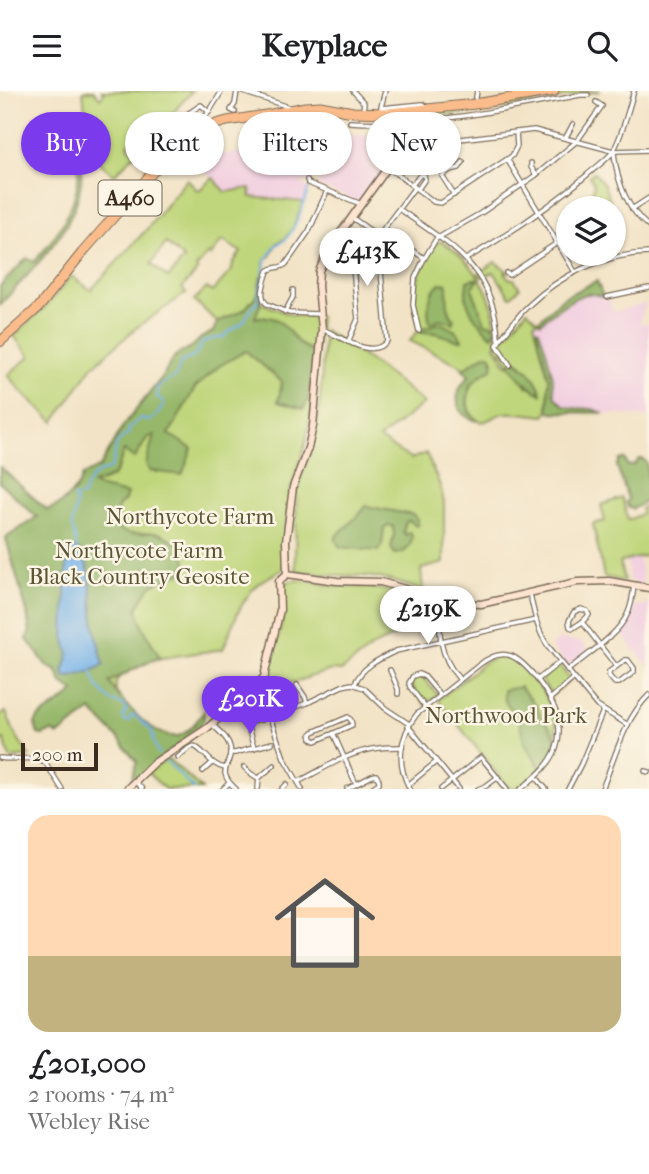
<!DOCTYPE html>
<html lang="en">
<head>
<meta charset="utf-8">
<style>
	body { margin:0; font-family:"IM FELL French Canon",serif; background:#f2f2f2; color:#202124; height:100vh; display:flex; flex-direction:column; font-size:26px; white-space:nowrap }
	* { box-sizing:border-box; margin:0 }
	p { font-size:23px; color:#757577 }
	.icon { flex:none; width:38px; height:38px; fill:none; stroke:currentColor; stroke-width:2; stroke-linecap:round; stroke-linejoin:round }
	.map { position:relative; height:698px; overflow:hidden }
	.sheet { display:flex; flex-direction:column; background:#fff; flex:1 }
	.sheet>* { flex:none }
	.hud { position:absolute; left:21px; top:21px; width:607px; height:63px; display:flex; gap:14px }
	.buttons { position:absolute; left:556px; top:105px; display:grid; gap:14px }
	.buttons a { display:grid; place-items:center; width:70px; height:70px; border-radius:50%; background:#fff; box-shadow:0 2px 5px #0004; font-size:35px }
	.scale { position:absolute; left:21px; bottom:18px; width:77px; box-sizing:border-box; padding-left:7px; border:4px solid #3b2a1e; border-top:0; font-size:19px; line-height:24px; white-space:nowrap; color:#3b2a1e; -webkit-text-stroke:5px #fcf5e5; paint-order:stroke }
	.price { position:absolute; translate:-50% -60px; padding:0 16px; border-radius:24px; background:#fff; color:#222; font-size:23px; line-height:46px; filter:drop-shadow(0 2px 4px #0008) }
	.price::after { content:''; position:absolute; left:50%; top:42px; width:21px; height:16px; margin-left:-10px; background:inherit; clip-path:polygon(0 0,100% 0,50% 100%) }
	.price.selected { background:#7c3aed; color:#fff }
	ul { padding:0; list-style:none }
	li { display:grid; align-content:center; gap:14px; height:371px; padding:0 28px }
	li+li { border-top:2px solid #e0e0e0 }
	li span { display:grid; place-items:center; height:217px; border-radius:21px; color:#555 }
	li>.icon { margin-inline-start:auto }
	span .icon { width:126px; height:126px; fill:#fffc; stroke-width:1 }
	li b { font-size:30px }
	.pill { padding:0 24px; border-radius:32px; background:#fff; box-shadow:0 2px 5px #0004; font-size:24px; line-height:63px }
	.pill.selected { background:#7c3aed; color:#fff }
	header { display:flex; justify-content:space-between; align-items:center; height:91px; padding:0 28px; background:#fff; font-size:32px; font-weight:800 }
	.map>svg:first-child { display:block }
	.built { fill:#f2cfe0 }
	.green { fill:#bfd67b; stroke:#7d804c; stroke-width:2; fill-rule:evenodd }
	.forest { fill:#97b76b; stroke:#697044; stroke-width:2 }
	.water { fill:#78b3e9; stroke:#5a6e84; stroke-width:2 }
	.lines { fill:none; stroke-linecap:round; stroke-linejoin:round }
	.stream { stroke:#78b3e9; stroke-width:2 }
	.street-casing { stroke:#7b6b59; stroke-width:6 }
	.secondary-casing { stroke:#7b6b59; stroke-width:9 }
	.highway-casing { stroke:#7b6b59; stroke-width:11 }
	.street { stroke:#fff; stroke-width:3.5 }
	.secondary { stroke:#fde4d1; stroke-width:6 }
	.highway { stroke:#fabc8b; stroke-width:9 }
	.labels { text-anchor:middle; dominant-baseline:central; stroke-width:5; stroke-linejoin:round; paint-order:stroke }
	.shield { fill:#fcf5e5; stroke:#75675a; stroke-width:2 }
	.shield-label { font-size:21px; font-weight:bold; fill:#3b2a1e }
	.park-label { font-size:23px; fill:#5c5535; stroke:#fcf5e5 }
</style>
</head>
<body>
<header><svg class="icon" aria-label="menu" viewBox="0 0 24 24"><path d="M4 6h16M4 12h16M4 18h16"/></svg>Keyplace<svg class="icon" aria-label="search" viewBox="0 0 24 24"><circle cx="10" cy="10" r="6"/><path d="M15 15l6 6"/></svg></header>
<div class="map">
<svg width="649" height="698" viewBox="0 0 649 698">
	<rect width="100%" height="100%" fill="#fcf5e5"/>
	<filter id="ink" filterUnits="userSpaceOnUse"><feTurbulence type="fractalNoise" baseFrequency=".0143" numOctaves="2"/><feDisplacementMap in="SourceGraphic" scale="14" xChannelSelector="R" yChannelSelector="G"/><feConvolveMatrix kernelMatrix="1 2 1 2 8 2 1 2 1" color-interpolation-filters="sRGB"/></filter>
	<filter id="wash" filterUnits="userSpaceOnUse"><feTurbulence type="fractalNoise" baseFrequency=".00686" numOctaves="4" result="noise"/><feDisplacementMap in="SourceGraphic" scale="28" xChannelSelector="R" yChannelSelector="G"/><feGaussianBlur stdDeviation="1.57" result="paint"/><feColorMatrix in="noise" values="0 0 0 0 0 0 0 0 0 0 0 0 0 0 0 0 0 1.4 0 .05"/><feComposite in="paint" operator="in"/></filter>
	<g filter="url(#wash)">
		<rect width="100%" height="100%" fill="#f2e3c6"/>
		<g class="built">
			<polygon points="347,43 384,46 380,65 372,72 383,82 360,111 318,95 322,78 315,79 312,92 302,90 302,93 309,97 304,111 251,106 250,97 225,101 201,75 221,64 307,50 321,44"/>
			<polygon points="597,190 604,209 609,208 613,221 646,212 639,232 649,233 649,326 595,322 548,321 549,288 534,232 564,206"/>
			<polygon points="638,467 641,477 643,493 629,490 627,470"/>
			<polygon points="649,513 649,576 620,541 628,531 635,514 642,515"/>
			<polygon points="559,548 583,552 588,560 569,577 551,555"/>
		</g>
		<g class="green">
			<polygon points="83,0 94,0 100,7 104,2 102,0 192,0 149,49 142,42 128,54 135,63 114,84 89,62"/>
			<polygon points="567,0 601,0 482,20 400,30 401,24 464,17 471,19 485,14"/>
			<path d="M594,81L604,94L611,112L604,117H592L588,107C594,98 597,94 589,85Z"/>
			<path d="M213,87L226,101L250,97L251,106L304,111L293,137L285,148L277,152L270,165L265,169L263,185L261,186V212L292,224L320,226L310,329L304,358L291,398L283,456L284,469L283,478C277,482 269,485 263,489C241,505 233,534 223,558L155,568L119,586L116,591V603C132,620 155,649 181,645L132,688L137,671L119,648L91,619L58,644L52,640L42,644L38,643L35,633L38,627L70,605L74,600L62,592L57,580L47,575L27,548L30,541L27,521L6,447L47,419L59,414L80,394L83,384L100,376L124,334L161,288L175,265L193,255L201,247L213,241L217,231L194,209L207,197L212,201L232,179L233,172L241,161L222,149L211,165L208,163L196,177L198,179L182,197L186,202L136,237L92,276L54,331L21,300L8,284L30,265L14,245L48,213L71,185L91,199L147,138L187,88L198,100ZM166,152L184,168L168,187L151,173Z"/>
			<path d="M440,150C465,163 486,190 493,218C495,228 495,240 497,250L495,255L507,274L510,273L498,254L527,219L538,230L534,232L549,288L548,321L545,325C532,324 517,321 505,322C491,323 483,341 471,322C467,317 467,312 468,306C471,289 477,286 492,278L490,263H486L463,278L460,274L410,250L417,241H421C419,232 415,222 414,214C413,189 424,171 436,152ZM519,271L527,278L540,297L527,296L511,273Z"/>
			<polygon points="495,171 509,181 505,181 505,183 510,188 514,188 520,197 510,206 494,181 482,186 479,182"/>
			<path d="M324,239C360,261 392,285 424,312L379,348L411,368L426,362L441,397L444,412V472L421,478L423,500C404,493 384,486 363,485C340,484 319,485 296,479L295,467L297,399C301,379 312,362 316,342C322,309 322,273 324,239Z"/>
			<polygon points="622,407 628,429 642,423 641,418 649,413 649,464 620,471 624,490 604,486 593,433 605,430 601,414"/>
			<polygon points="298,489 335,495 365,496 392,500 427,510 425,539 399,543 375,554 341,580 331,579 291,592 267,596 284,523 283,499 286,491"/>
			<path d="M498,566C516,566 523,575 533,588C538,594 543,600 546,606C563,633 558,666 534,685C526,691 520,698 510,698L438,609L485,571Z"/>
			<polygon points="558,575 560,575 570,589 552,604 541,589"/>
			<polygon points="417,585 422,586 438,604 425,614 411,593 411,590"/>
			<polygon points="6,621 14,641 29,665 10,667 4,648 0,648 0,624"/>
			<polygon points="168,668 202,698 165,698 148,682"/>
		</g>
		<g class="forest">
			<polygon points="304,19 315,19 321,44 309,49"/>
			<path d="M79,47C82,56 82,64 82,74C83,118 61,146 33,178C22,190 11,202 0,214V195L27,167L34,171C55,147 76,119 78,86C79,73 78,60 79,47Z"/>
			<path d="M261,185L264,188L260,214L255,227C282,222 283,236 299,252C303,256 309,258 314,261L309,305L304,318L278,311L282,291L246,260L219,275L195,297L169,343L192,358L182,384L150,380L146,373L154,344L147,347L135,367L124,360C114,385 120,385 93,393L101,397L127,403L125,409L118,416L117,437C134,449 146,438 161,443C168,446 175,451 182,455L186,470L182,482C155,490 149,492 137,518L143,536L160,567L147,571L109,591C119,608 159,654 181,644C191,640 197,629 204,621V628L195,641L139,685L132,688L137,671L119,648L91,619L58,644L52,640L42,644L38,643L35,633L38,627L70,605L74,600L62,592L57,580L47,575L27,548L30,541L27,521L6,447L37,426L0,392V376L47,419C63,414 78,401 83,384L100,376L124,334L161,288L175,265L193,255L201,247L213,241L218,231L245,218L258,202Z"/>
			<path d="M473,188H479L472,197L485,232L493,234L496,239L492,245C481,236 465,217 466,202C466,198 467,194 467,190Z"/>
			<path d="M597,190L603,206C598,204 592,202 586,203C573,206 550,223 541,232L538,230L564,206Z"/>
			<path d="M440,192L447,193C448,206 445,217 454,229L453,232L440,228L430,232C426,218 429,201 440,192Z"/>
			<path d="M440,232C449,235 458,240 462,249L459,250L436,242L421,241L422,237Z"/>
			<path d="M536,238L539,239C544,253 549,269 552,283C554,290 552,299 555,306C557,308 561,312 563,314C575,321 590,314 602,322L548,321L549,288Z"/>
			<path d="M486,263H490L493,270L492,278L482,283L470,294L467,312L469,321L478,330C453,325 452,301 469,285L463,278Z"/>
			<path d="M514,269C527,276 538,288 541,303C526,295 519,287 510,273Z"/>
			<polygon points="625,368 628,375 635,374 639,368 643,368 647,372 649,408 633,418 629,417 626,412 628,408 617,375 620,369"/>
			<path d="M366,415L413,424L417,428L418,433L416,435L409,429L406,431L403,441L406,444L409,441L412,444C412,456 406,462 395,463L391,457L394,444L393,435L388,434L384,438L382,454L378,460L340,456L336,450V446C345,435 358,427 366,415Z"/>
			<polygon points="520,596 537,616 541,627 549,635 555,646 554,658 543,678 540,676 525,653 517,623 511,618 504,609 503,599"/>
		</g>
		<path class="water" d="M77,457C95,475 90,512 95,536C97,549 101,562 104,574L89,581L66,587L63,581L69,563L64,546L67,462L71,458Z"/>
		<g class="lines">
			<g class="stream">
				<path d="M77,457L72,434L76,412L74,406L83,405C88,390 93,381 110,378C120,361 108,355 129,342V337L141,327L149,330L156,325L164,314L163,310L157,306V297L162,293L176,285L181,271L195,265L202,252L211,248L224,246C229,238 237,238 243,231C249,224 251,216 258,210C258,195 265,183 265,169C271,164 271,160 275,155C278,152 282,151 285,149C297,136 303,113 309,97"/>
				<polyline points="91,580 97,595 111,610 122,613 127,618 123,626 125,630 130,630 130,626 134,624 152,640 154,652 159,663"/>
				<polyline points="166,670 194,698"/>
			</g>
		</g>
	</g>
	<g filter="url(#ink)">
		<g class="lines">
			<defs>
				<g id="street">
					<polyline points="240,0 292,17"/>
					<polyline points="353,0 364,12 363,19"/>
					<polyline points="475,12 477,0"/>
					<polyline points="381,16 385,0"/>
					<polyline points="381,17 423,13 426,15"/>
					<polyline points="235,21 231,19 235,13 237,0"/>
					<polyline points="189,22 201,14 209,21"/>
					<path d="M350,31C424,36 508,18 580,4H588"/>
					<polyline points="194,41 195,37 209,21 222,0"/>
					<polyline points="566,46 573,33"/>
					<polyline points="442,50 444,63 446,64 448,62 447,49"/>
					<polyline points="398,54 412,56 427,52 534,39 613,60 649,59"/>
					<path d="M614,62C617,91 626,117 649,136"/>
					<polyline points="507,68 575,181"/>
					<polyline points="531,72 531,76 536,84"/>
					<polyline points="389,77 434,111 441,112 512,65 517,55 516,41"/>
					<polyline points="307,89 308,92 361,113"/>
					<polyline points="412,94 420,84 424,84 425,88 418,98"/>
					<polyline points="454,104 442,85 450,79 459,77 463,71"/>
					<path d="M399,118C451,155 494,176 498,247L500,249L497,254L510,274"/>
					<polyline points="632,118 649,107"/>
					<polyline points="351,126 378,145"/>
					<polyline points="614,138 621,141"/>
					<polyline points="556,150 569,144"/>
					<polyline points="333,153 349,169 353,177 358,228 348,251"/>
					<polyline points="407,156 424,167"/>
					<path d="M466,168C509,143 550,116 587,84C595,77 605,70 612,62C621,49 629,16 634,0"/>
					<polyline points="506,182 509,184 557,152"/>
					<polyline points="607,206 649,197"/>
					<polyline points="285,221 293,206 293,199"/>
					<path d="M319,223L289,222L267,213C258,206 265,190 268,180C273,175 281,178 286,173L309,140L327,100"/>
					<path d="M322,238C339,244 371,270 387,250L378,145L415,96"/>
					<polyline points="419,240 413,214 415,187 423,170 436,148 481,122 536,84 577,50 602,15 596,11"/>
					<path d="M500,249C509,238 517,225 528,215C560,184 603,163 649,162"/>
					<path d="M530,503C534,522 537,539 548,555L597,615L628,634"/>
					<path d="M442,509C437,540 439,565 460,589"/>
					<polyline points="582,531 573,537 570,536 569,530 574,521 581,518 587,520 589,524 582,531 616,575"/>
					<polygon points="625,569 628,569 634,577 634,581 619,592 615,592 609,585 609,581"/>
					<polyline points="390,579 398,598 398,603"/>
					<path d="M567,580C586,564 618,545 628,522C632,513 633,504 634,494"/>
					<polyline points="537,589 560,571"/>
					<path d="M355,593C360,577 381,567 396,560L536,529"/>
					<polyline points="297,594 305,606 307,612"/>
					<polyline points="260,598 284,667 302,698"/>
					<polyline points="250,606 241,611 235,618 239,628 249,640 254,657"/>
					<polyline points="551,607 573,588"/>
					<polyline points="425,616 410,596 409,592 413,585 419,583 425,586 440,604"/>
					<polyline points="269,620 276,619 287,619"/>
					<polygon points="348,626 351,629 352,634 316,650 312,648 311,643 313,641"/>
					<polyline points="272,629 288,619 307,612 342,595 352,593 364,597 385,617 409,633"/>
					<path d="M212,633C218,640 228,646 230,656C234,674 213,678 236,698"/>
					<polyline points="246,635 256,628 261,629"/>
					<polyline points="408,635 459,698"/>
					<polyline points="334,644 356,693"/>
					<polyline points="230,662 235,662 272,652"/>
					<path d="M178,666L189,657L194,655C206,661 211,675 225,677"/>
					<path d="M0,667C15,670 31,664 45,671L62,698"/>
					<polyline points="244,676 250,682 258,687"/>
					<polyline points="203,680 212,672"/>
					<polyline points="645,680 649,681"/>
					<polyline points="536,686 546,698"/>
					<polyline points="135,690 142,698"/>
					<path d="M298,691C323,678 350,660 379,657C386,656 394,656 401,656"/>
					<polyline points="408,694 436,671"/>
					<polyline points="223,698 229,692"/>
					<polyline points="258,698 259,687 274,674"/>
					<polyline points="282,698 287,693"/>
					<polyline points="347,698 372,685 376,684 379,689 379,692 370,698"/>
					<path d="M410,698C396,673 399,646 417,623L479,574C505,553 519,566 537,588C553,609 565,631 556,658C549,676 535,686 521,698"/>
					<polyline points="441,698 481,666 507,698"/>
					<polyline points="478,698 486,695 498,686"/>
					<polyline points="568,698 581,673 603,620"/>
					<path d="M602,698C615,667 624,628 649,604"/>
				</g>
				<g id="secondary">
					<polyline points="287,483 286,450 293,396 308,357 313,335 322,238 318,195 319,180 329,158 393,69 399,49 397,21"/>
					<polyline points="287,483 337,490 381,491 442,509 461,512 481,513 577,491 609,490 649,497"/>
					<polyline points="255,599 259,600 262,594 280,519 279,490 287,483"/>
					<polyline points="127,698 154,672 206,638 225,622 242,603 256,595 265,585"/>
				</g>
				<polyline id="highway" points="0,251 39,216 82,162 159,74 186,48 206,36 227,30 272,23 305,16 320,15 353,21 389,22 475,13 554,0"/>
			</defs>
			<use href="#street" class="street-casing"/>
			<use href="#secondary" class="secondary-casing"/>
			<use href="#highway" class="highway-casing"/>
			<use href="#street" class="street"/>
			<use href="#secondary" class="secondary"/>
			<use href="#highway" class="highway"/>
		</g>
	</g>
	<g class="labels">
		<rect class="shield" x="98.5" y="89.5" width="63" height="35" rx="5"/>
		<g class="shield-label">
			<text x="130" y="107">A460</text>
		</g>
		<g class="park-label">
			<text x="190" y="425">Northycote Farm</text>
			<text x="139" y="459">Northycote Farm<tspan x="139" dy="26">Black Country Geosite</tspan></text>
			<text x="506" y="624">Northwood Park</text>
		</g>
	</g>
</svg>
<div class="buttons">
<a><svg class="icon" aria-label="layers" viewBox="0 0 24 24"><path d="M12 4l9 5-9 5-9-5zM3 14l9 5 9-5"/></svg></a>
</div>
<div class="scale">200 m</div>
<b class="price" style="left:367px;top:197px">£413K</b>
<b class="price" style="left:428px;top:555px">£219K</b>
<b class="price selected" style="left:250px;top:645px">£201K</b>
<div class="hud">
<a class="pill selected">Buy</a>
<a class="pill">Rent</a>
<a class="pill">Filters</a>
<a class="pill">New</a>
</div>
</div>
<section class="sheet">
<ul>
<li><span style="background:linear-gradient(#ffd9b3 65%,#c2b280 0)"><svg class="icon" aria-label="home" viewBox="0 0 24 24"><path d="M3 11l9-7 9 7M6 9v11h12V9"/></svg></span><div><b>£201,000</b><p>2 rooms · 74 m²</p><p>Webley Rise</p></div></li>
</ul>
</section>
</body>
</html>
